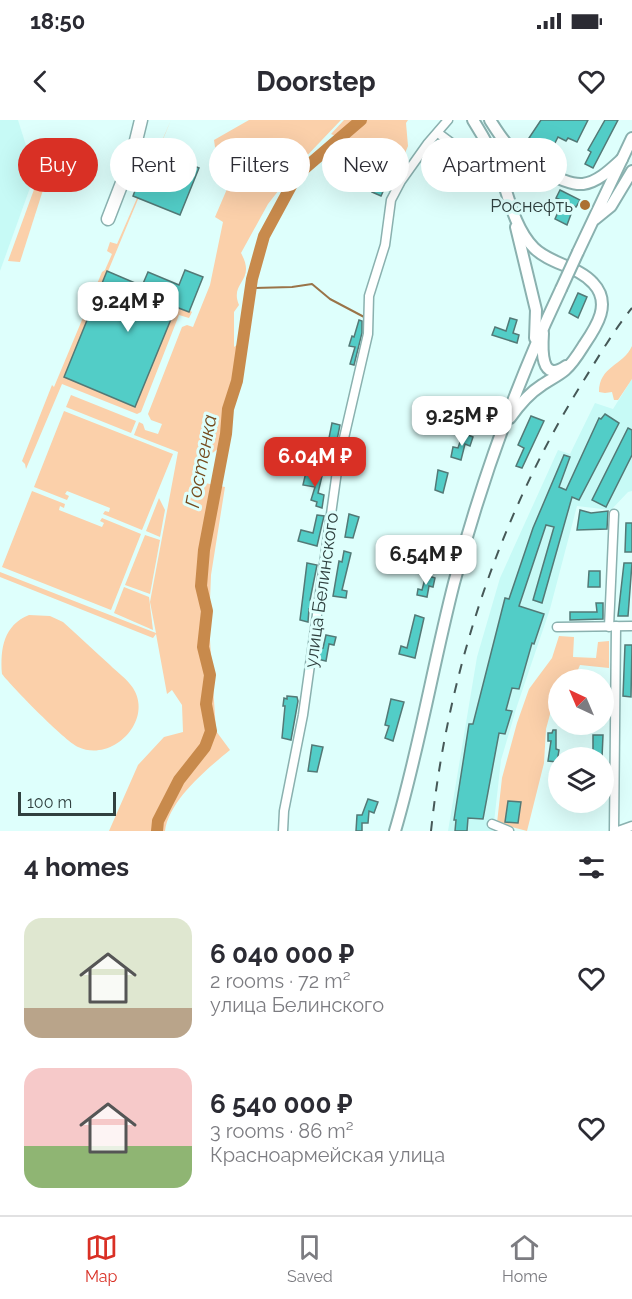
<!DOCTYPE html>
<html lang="en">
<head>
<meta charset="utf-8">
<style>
	body { margin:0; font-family:Raleway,sans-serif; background:#f7f7f7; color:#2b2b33; height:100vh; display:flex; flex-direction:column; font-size:22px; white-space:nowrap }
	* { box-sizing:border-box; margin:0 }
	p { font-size:20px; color:#7c7c81 }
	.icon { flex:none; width:33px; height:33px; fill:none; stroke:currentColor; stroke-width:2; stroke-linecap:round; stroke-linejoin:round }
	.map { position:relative; height:711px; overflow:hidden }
	.details { display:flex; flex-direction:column; background:#fff; flex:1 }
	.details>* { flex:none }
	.hud { position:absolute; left:18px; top:18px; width:597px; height:54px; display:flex; gap:12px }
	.needle { width:39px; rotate:316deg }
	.fabs { position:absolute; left:548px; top:549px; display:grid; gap:12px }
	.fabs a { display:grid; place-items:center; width:66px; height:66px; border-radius:50%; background:#fff; box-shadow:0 6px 24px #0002; font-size:30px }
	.scale { position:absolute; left:18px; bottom:15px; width:98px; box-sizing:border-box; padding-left:6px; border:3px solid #30403f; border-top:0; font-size:16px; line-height:21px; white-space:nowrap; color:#30403f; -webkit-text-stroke:4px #defffc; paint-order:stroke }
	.price { position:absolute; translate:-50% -51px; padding:0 14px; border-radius:12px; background:#fff; color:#222; font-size:20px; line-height:39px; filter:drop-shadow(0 2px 3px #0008) }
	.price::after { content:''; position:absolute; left:50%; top:36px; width:18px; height:14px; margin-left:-9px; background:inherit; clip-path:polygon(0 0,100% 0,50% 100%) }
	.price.on { background:#d93025; color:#fff }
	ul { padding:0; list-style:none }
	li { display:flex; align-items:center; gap:18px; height:150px; padding:0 24px }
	li span { display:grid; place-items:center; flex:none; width:168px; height:120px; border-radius:18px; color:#555 }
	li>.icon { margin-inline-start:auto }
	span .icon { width:72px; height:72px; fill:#fffc; stroke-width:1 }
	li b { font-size:26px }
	h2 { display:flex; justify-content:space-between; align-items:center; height:72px; padding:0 24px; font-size:26px }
	.chip { padding:0 21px; border-radius:27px; background:#fff; box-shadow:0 6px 24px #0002; font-size:21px; line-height:54px }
	.chip.on { background:#d93025; color:#fff }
	.status { display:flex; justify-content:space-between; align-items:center; height:42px; padding:0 30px; background:#fff; direction:ltr }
	.status svg { height:16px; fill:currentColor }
	header { display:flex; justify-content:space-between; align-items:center; height:78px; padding:0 24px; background:#fff; font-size:27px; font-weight:700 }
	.tabs { display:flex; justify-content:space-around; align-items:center; height:84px; border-top:2px solid #e1e1e2; background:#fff; font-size:16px; color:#7c7c81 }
	.tabs a { display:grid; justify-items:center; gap:3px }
	.tabs .on { color:#d93025 }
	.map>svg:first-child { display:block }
	.built { fill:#c7faf6 }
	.green { fill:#fbd0aa }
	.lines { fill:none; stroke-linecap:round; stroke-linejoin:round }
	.stream { stroke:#9a7448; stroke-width:2 }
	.river { stroke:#c88a4c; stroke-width:12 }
	.building { fill:#52cdc7; stroke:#537976; stroke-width:1.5 }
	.minor-casing { stroke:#8ab1af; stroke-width:11 }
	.major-casing { stroke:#8ab1af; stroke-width:14 }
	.highway-casing { stroke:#8ab1af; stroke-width:15 }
	.minor { stroke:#fff; stroke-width:8 }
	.major { stroke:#fff; stroke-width:10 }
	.highway { stroke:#fff; stroke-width:12 }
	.rail { stroke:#465857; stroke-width:2; stroke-dasharray:10 10; stroke-linecap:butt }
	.major-bridge-casing { stroke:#8ab1af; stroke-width:14; stroke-linecap:butt }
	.major-bridge { stroke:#fff; stroke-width:10 }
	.poi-dot { fill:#ac7032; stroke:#defffc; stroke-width:2 }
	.labels { text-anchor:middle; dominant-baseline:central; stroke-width:6; stroke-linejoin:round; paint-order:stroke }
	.poi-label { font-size:18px; fill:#30403f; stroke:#defffc; text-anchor:end }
	.street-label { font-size:18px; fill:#30403f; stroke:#defffc }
	.water-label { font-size:20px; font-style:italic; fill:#754b1d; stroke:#defffc }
</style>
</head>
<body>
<div class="status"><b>18:50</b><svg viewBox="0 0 49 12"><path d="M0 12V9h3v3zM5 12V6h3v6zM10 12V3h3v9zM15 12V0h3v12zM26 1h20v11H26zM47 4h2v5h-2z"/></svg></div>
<header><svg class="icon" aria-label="back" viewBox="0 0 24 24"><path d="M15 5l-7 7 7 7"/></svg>Doorstep<svg class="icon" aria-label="heart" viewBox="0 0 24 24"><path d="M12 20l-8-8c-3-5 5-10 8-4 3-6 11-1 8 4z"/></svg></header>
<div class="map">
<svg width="632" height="711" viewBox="0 0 632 711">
	<rect width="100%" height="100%" fill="#defffc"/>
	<g class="built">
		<polygon points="0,0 18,0 35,54 0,151"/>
		<polygon points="632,259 632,371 628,372 611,390 577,386 550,489 517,586 501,640 493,711 448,711 477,537 500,458 558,330 570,334 595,283 613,289"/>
	</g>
	<g class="green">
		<polygon points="171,0 64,257 135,286 176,187 188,192 189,190 192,192 189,198 179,195 141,292 137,294 62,264 26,349 25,344 22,341 52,265 54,267 102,152 105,150 112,134 107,131 110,122 117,124"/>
		<path d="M249,0H341L300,43L268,84L241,133C257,162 229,161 239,185L234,192V227L242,221L220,327L194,348L205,363L225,367L211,455L209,505L216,611L230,630C207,649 169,680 165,711H109L138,645L164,617L183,612L182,585L172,570L167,574L156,514L153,518L0,457V452L156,513L150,482L178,332L134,315L139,302L143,304L145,310L158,314L162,304L151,300L148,294L182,207L187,205L193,207L210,165L223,102L215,97L236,48L224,34L215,27L214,20Z"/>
		<polygon points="344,0 408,0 406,3 408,26 403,38 384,38 331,14"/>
		<polygon points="44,42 51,45 20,142 8,141"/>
		<path d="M632,226V259L618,280H614L612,272L605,273L599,272C599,246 623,246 632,226Z"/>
		<polygon points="71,275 136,301 131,313 66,287"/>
		<polygon points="64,291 173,334 142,410 103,394 105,391 109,392 110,388 67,371 65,374 69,376 67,380 34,367"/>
		<polygon points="32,371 65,384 64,388 60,386 59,390 102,407 104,403 100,401 102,398 141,414 111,490 2,447"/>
		<polygon points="159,378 165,390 160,417 146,411"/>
		<polygon points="145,415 160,420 150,474 125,465"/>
		<polygon points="124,467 149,477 153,510 114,493"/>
		<path d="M29,495L50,496L63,502C79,516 94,531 110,545C117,552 127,559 133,568C154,601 112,643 78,627C65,621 12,567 2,554C0,528 4,505 29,495Z"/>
		<polygon points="559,516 574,517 573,537 596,538 598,522 609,521 609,548 580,545 574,559 558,560 558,571 556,572 546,609 544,643 527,711 497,703 502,658 517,603 529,569 552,538"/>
	</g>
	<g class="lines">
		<polyline class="stream" points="251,168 292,167 312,164 330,179 366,198"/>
		<polyline class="river" points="157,711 158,701 179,660 205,627 211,611 206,584 210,555 203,527 207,491 201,466 204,430 226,314 228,289 237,261 252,159 264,116 297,55 361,0"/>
	</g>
	<g class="building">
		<polygon points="541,0 588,0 577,22 568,18 566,21 558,17 552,29 529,18"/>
		<polygon points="605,0 618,0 593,48 585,44 591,32 588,30"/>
		<polygon points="151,29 199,48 180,95 133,76"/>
		<polygon points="387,44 394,51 386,58 392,60 389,66 386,65 381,76 372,72 375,64 379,66 386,52 383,49"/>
		<polygon points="560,70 580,80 576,87 574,86 567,105 555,99 563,81 556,78"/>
		<polygon points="185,150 203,157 189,192 176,187 135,287 64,257 107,151 142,166 148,152 179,165"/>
		<polygon points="578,173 587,177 578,198 569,193"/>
		<polygon points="510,198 517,200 513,213 519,215 517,223 492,215 495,207 506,211"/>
		<polygon points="359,200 362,201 362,213 354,245 350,244 355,227 349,226 352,216 354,217"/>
		<polygon points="605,294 619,303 579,380 572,377 542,483 533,480 554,407 546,405 519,486 544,494 534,524 532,523 519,569 512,568 506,590 512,591 505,614 499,613 483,699 468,698 467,711 455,711 456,700 454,700 469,604 473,604 505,478 509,479 533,408 564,335 570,337 559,367 566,370 599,298 601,299"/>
		<polygon points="531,296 544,301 522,348 516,346 524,328 518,325"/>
		<polygon points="332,303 340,305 335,330 327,328"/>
		<polygon points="628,308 632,310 632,335 606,387 592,380"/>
		<polygon points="463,313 473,317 470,326 465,324 461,340 451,337 453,327 458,328"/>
		<polygon points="438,350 448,353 443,373 435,370"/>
		<polygon points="306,352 322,356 318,373 324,375 322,388 316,386 317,382 311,380 315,367 303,365"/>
		<polygon points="580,390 591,393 608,391 607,409 577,410"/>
		<polygon points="349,394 359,397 353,418 345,417"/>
		<polygon points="317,395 324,396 317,426 298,421 301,410 313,413"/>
		<polygon points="626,403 632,403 632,432 625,432"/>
		<polygon points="344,431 351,433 342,470 347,471 346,478 333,476 339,441 342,442"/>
		<polygon points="307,443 317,445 310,480 313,480 311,489 309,489 308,502 300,500"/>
		<polygon points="624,443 632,443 628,496 618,496"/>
		<polygon points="589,451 600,451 600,467 588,467"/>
		<polygon points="426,455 435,458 433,467 429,466 427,477 417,475 418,469 422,470"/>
		<polygon points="596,483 603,483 603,499 570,500 570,492 597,492"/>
		<polygon points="415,495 424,498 415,538 399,534 401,526 407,528"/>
		<polygon points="326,515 336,517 334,525 329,524 326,541 317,539 319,527 323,528"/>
		<polygon points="625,525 632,525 631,577 623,576"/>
		<polygon points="287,576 297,577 298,581 291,620 282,618 285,586 283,586 284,578 287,579"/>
		<polygon points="391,579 404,582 393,621 385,618 389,606 385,605"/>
		<polygon points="553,610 556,610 556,629 559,630 557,642 548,641 551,621 548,621 548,613 552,613"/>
		<polygon points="593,615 603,615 602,638 593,638"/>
		<polygon points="312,625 323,627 317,652 308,651"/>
		<polygon points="368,679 378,682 374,693 369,691 368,703 362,703 362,711 356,711 357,695 362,695"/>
		<polygon points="508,681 521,682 518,703 505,702"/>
	</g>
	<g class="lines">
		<defs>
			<g id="minor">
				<polyline points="438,13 450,22 486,58"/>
				<polyline points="557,507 632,506"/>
				<polyline points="609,507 614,394"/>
				<polyline points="492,704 509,711"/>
				<polyline points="283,711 284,691 303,595 338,344 368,214 369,176 385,125 391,80 401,61 428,23 448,0"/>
				<polyline points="614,711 616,506"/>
				<polyline points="618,711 632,706"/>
			</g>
			<g id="major">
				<path d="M473,0C483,16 492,31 499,49C508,74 514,108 534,128C550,144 578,146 593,163C612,183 597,206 584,225C579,233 573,243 565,250C558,256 549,260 542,265C528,274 519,285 510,298"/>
				<path d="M490,0C495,8 500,16 506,23C520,38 563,66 583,64C598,62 611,49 622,39"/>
				<polyline points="595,99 611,86 632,51"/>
				<polyline points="516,107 536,190 535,218"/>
				<polyline points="578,132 632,18"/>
				<path d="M543,213C542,228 540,264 566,246"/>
				<path d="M395,711C419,630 433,545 454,463C481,362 516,264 561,169"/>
			</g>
			<polyline id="highway" points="108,99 132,37 141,0"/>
		</defs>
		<use href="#minor" class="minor-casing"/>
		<use href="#major" class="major-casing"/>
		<use href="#highway" class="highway-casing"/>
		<use href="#minor" class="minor"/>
		<use href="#major" class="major"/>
		<use href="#highway" class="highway"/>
		<path class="rail" d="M431,711C448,551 499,396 584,260C599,236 614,210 632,188"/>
		<defs>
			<polyline id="major-bridge" points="561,169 578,132"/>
		</defs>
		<use href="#major-bridge" class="major-bridge-casing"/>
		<use href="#major-bridge" class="major-bridge"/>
	</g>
	<circle class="poi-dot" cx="585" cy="85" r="6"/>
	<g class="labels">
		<g class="poi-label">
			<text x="573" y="85">Роснефть</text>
		</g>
		<g class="street-label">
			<text transform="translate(321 470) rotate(-82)">улица Белинского</text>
		</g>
		<g class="water-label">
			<text transform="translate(201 341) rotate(-79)">Гостенка</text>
		</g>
	</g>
</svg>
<div class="fabs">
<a><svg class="needle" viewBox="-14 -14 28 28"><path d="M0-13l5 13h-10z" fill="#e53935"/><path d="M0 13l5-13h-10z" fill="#7c7c81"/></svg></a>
<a><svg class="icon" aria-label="layers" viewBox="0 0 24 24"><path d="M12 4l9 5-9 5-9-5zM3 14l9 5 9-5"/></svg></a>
</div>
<div class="scale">100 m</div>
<b class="price" style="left:128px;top:213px">9.24M ₽</b>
<b class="price" style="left:462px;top:327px">9.25M ₽</b>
<b class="price on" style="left:315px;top:368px">6.04M ₽</b>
<b class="price" style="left:426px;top:466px">6.54M ₽</b>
<div class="hud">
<a class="chip on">Buy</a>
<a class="chip">Rent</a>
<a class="chip">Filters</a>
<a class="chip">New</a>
<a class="chip">Apartment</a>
</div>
</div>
<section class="details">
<h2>4 homes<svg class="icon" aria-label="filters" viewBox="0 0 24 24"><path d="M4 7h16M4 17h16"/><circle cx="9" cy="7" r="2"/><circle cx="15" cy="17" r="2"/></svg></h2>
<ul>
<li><span style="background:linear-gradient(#dfe7d0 75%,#b9a48a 0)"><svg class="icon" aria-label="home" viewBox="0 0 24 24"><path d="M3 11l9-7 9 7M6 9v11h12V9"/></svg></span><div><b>6 040 000 ₽</b><p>2 rooms · 72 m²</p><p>улица Белинского</p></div><svg class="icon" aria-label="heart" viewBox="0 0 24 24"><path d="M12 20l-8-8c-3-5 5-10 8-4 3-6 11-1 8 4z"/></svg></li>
<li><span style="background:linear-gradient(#f6c9c9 65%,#8fb573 0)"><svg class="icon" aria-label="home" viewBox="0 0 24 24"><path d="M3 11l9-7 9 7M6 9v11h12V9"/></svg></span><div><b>6 540 000 ₽</b><p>3 rooms · 86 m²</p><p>Красноармейская улица</p></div><svg class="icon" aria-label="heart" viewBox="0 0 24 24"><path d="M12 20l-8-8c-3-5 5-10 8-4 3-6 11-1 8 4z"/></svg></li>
</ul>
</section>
<nav class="tabs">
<a class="on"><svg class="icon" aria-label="map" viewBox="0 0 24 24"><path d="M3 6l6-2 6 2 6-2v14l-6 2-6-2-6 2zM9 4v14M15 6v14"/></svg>Map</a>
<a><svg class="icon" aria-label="saved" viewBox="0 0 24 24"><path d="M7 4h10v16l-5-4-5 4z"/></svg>Saved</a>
<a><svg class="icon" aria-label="home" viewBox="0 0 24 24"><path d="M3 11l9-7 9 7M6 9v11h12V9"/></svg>Home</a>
</nav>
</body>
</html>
